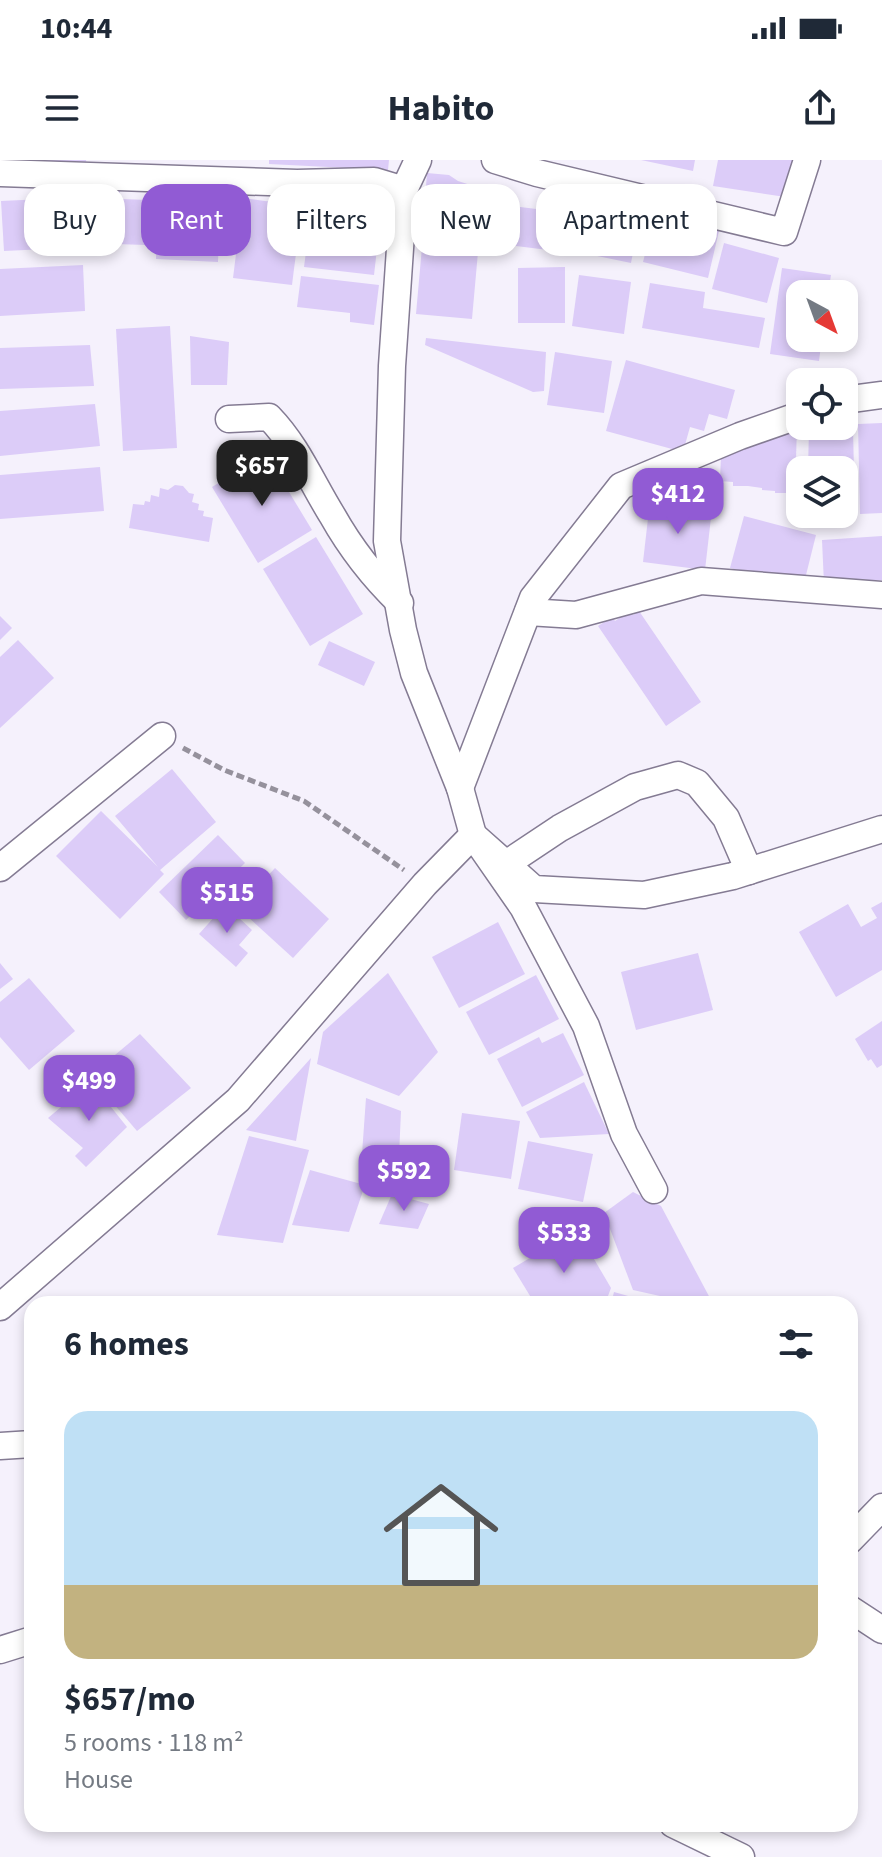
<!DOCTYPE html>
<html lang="en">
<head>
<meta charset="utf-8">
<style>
	body { margin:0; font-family:"Source Sans 3",sans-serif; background:#f6f6f7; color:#1f2937; height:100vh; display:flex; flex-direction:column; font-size:30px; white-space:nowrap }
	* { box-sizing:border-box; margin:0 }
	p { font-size:26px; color:#747a83 }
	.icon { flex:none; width:44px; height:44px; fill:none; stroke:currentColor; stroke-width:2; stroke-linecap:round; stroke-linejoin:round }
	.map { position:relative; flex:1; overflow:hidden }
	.side { position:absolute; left:24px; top:1136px; width:834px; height:536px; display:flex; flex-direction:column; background:#fff; border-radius:24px; box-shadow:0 4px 12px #0003 }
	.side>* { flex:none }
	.hud { position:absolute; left:24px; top:24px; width:834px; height:72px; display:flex; gap:16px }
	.needle { width:52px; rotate:139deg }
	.fabs { position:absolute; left:786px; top:120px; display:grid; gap:16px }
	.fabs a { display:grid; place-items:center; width:72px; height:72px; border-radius:16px; background:#fff; box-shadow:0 4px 12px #0003; font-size:40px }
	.price { position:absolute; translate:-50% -68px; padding:0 18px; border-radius:16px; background:#915bd4; color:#fff; font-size:26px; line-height:52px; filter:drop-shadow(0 2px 4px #0008) }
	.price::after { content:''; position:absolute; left:50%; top:48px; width:24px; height:18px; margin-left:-12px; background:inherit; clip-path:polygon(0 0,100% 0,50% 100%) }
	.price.active { background:#222; color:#fff }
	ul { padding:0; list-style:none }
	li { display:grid; align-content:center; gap:16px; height:424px; padding:0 40px }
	li span { display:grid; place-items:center; height:248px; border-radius:24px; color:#555 }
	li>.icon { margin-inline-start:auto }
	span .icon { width:144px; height:144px; fill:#fffc; stroke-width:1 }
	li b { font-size:34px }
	h2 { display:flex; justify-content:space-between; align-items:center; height:96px; padding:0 40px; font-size:34px }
	.tag { padding:0 28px; border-radius:24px; background:#fff; box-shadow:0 4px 12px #0003; font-size:28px; line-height:72px }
	.tag.active { background:#915bd4; color:#fff }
	.status { display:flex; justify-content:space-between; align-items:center; height:56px; padding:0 40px; background:#fff; direction:ltr }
	.status svg { height:22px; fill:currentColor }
	header { display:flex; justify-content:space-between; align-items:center; height:104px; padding:0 40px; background:#fff; font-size:36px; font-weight:700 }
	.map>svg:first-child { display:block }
	.building { fill:#dcccf8 }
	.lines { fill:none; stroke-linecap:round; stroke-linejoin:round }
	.minor-casing { stroke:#847b93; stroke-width:29 }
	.path { stroke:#95919c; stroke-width:5; stroke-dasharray:8 4; stroke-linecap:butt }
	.minor { stroke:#fff; stroke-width:26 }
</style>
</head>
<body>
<div class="status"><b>10:44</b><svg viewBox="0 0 49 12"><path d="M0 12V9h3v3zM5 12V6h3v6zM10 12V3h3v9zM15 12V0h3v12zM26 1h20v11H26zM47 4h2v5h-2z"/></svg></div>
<header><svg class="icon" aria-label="menu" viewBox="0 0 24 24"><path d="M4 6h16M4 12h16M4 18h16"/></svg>Habito<svg class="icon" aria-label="share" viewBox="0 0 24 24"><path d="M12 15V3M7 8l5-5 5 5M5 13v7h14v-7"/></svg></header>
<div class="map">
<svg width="882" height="1697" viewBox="0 0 882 1697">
	<rect width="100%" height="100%" fill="#f5f1fc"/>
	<g class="building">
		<polygon points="26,0 86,0 87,9 27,12"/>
		<polygon points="269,0 389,0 388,10 269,4"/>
		<polygon points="641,0 695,0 693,11"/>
		<polygon points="718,0 802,0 792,38 713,26"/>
		<polygon points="427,13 449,15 458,21 483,29 480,71 423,66"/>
		<polygon points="52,28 120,31 120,39 149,40 147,85 50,82"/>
		<polygon points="243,38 302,46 292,125 233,118"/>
		<polygon points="43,39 46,89 4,91 1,41"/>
		<polygon points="220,39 233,40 231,79 219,78 218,102 156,99 158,51 219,54"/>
		<polygon points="497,44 561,52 556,91 492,83"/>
		<polygon points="312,46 381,54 374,115 304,107"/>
		<polygon points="588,46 640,57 631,103 578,92"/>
		<polygon points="655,55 719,71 708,118 643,102"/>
		<polygon points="724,83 779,98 767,143 712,129"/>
		<polygon points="422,87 478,92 472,159 416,154"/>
		<polygon points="83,105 85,151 0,156 0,109"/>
		<polygon points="565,107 565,163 518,163 518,108"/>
		<polygon points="782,108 831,115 828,134 800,134 800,178 822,178 819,201 770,194"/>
		<polygon points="579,115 631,122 624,174 572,166"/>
		<polygon points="301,116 379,125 374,165 350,162 350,153 297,147"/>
		<polygon points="650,123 705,132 703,148 765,158 759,188 642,168"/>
		<polygon points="170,166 177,288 123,291 116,169"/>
		<polygon points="190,176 229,182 227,225 191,225"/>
		<polygon points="426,178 546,192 544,231 533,232 425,185"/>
		<polygon points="90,185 94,226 0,229 0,188"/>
		<polygon points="555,192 612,201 604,253 547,245"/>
		<polygon points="626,200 735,230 727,259 709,254 704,271 690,267 683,292 606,271"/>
		<polygon points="95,244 100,286 0,296 0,251"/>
		<polygon points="882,263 882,353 860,354 858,264"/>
		<polygon points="797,266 795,333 775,333 775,331 762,330 762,328 748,326 733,326 733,322 720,321 721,295"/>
		<polygon points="809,268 853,269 855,353 844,352 844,310 808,310"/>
		<polygon points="266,294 312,370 258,403 212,327"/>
		<polygon points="100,307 104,351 0,359 0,315"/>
		<polygon points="175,325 183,326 189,333 194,334 192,342 199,344 198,350 204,351 203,356 213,358 209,382 129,368 133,344 144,345 145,341 150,342 151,335 159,337 160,328 168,330"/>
		<polygon points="650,341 712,349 705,410 643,402"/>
		<polygon points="744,356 816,375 803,427 730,408"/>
		<polygon points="882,376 882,420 824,424 822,380"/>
		<polygon points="316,377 363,454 310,486 263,409"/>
		<polygon points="630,451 633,455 639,451 701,542 666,566 598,466 612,457 615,461"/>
		<polygon points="0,456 12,468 0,480"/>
		<polygon points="18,480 54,518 0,568 0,497"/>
		<polygon points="329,481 375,502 364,526 318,505"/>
		<polygon points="172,609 216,662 160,710 164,714 120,759 56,696 101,651 158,707 115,656"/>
		<polygon points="218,675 245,703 186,760 159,732"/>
		<polygon points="275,708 329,759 293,798 238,748"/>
		<polygon points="882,742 882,810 836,837 799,772 848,744 861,767 877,758 871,748"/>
		<polygon points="225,745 252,770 239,785 248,793 236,807 199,774"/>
		<polygon points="498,762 525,814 459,848 432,797"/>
		<polygon points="698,793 713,850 636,870 621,812"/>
		<polygon points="0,803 13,819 0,829"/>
		<polygon points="388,813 438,892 399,936 317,904 323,872"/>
		<polygon points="536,815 559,859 489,895 466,852"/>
		<polygon points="29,818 75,871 29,910 0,877 0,842"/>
		<polygon points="882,861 882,905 877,908 871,899 868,901 855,879"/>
		<polygon points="563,873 584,915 522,947 497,899 539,877 542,883"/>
		<polygon points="140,874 191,928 137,971 90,916"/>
		<polygon points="311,898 296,981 246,970"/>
		<polygon points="91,922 127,967 86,1007 75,996 83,988 48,958"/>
		<polygon points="584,922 609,974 540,978 526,952"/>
		<polygon points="366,938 401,951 399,996 362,994"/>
		<polygon points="462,953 520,961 511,1019 454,1010"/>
		<polygon points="249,976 309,990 283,1083 217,1075"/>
		<polygon points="528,981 593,994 583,1042 518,1029"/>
		<polygon points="310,1010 365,1025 349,1072 292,1065"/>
		<polygon points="633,1032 661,1046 711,1140 696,1144 633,1130 604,1053"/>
		<polygon points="392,1034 429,1044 418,1069 379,1064"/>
		<polygon points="577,1070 611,1128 605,1144 535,1144 513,1108"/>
		<polygon points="614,1132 653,1143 653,1144 611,1144"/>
	</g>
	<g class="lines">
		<defs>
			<g id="minor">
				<polyline points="418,0 404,30 392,206 387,381 403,470 414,513 460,628 473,675 523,747 586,866 624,974 654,1030"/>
				<polyline points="495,0 537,13 784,72 807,0"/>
				<polyline points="0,13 297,23 374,21 404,30"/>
				<polyline points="844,240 882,235"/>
				<path d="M229,259L269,257C297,286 311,321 332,355C350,387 373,417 400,443"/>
				<polyline points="528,452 576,455 701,421 882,435"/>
				<polyline points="460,628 533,438 621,326 740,276 800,255"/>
				<polyline points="506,704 560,668 635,627 678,615 697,623 726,658 749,711"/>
				<polyline points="0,708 162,576"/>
				<polyline points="0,1147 238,940 425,724 473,675 534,729 644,735 733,716 882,669"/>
				<polyline points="0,1286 32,1284"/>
				<polyline points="850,1380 882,1347"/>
				<polyline points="850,1449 882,1470"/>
				<polyline points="0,1490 32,1480"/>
				<polyline points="673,1664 741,1697"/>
			</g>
		</defs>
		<use href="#minor" class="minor-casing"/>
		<polyline class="path" points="183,588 224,610 304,641 404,710"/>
		<use href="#minor" class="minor"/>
	</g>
</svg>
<div class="fabs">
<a><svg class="needle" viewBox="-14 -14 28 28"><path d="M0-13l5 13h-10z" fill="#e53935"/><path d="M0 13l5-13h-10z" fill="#747a83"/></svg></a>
<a><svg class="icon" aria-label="locate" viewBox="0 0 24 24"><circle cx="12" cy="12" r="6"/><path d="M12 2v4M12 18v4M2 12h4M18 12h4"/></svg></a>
<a><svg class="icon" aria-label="layers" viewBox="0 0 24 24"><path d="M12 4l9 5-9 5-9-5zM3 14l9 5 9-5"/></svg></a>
</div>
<b class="price active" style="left:262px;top:348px">$657</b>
<b class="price" style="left:678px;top:376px">$412</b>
<b class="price" style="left:227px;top:775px">$515</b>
<b class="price" style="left:89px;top:963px">$499</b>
<b class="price" style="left:404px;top:1053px">$592</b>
<b class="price" style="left:564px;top:1115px">$533</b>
<div class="hud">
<a class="tag">Buy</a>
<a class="tag active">Rent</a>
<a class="tag">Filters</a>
<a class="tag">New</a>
<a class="tag">Apartment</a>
</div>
<section class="side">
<h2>6 homes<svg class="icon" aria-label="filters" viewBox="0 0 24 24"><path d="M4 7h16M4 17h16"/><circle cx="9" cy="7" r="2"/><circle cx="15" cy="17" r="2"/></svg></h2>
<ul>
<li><span style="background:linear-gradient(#bfe0f5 70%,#c2b280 0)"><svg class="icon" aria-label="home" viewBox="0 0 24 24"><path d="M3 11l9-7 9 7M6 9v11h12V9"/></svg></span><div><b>$657/mo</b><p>5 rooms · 118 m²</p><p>House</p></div></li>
</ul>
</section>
</div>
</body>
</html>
